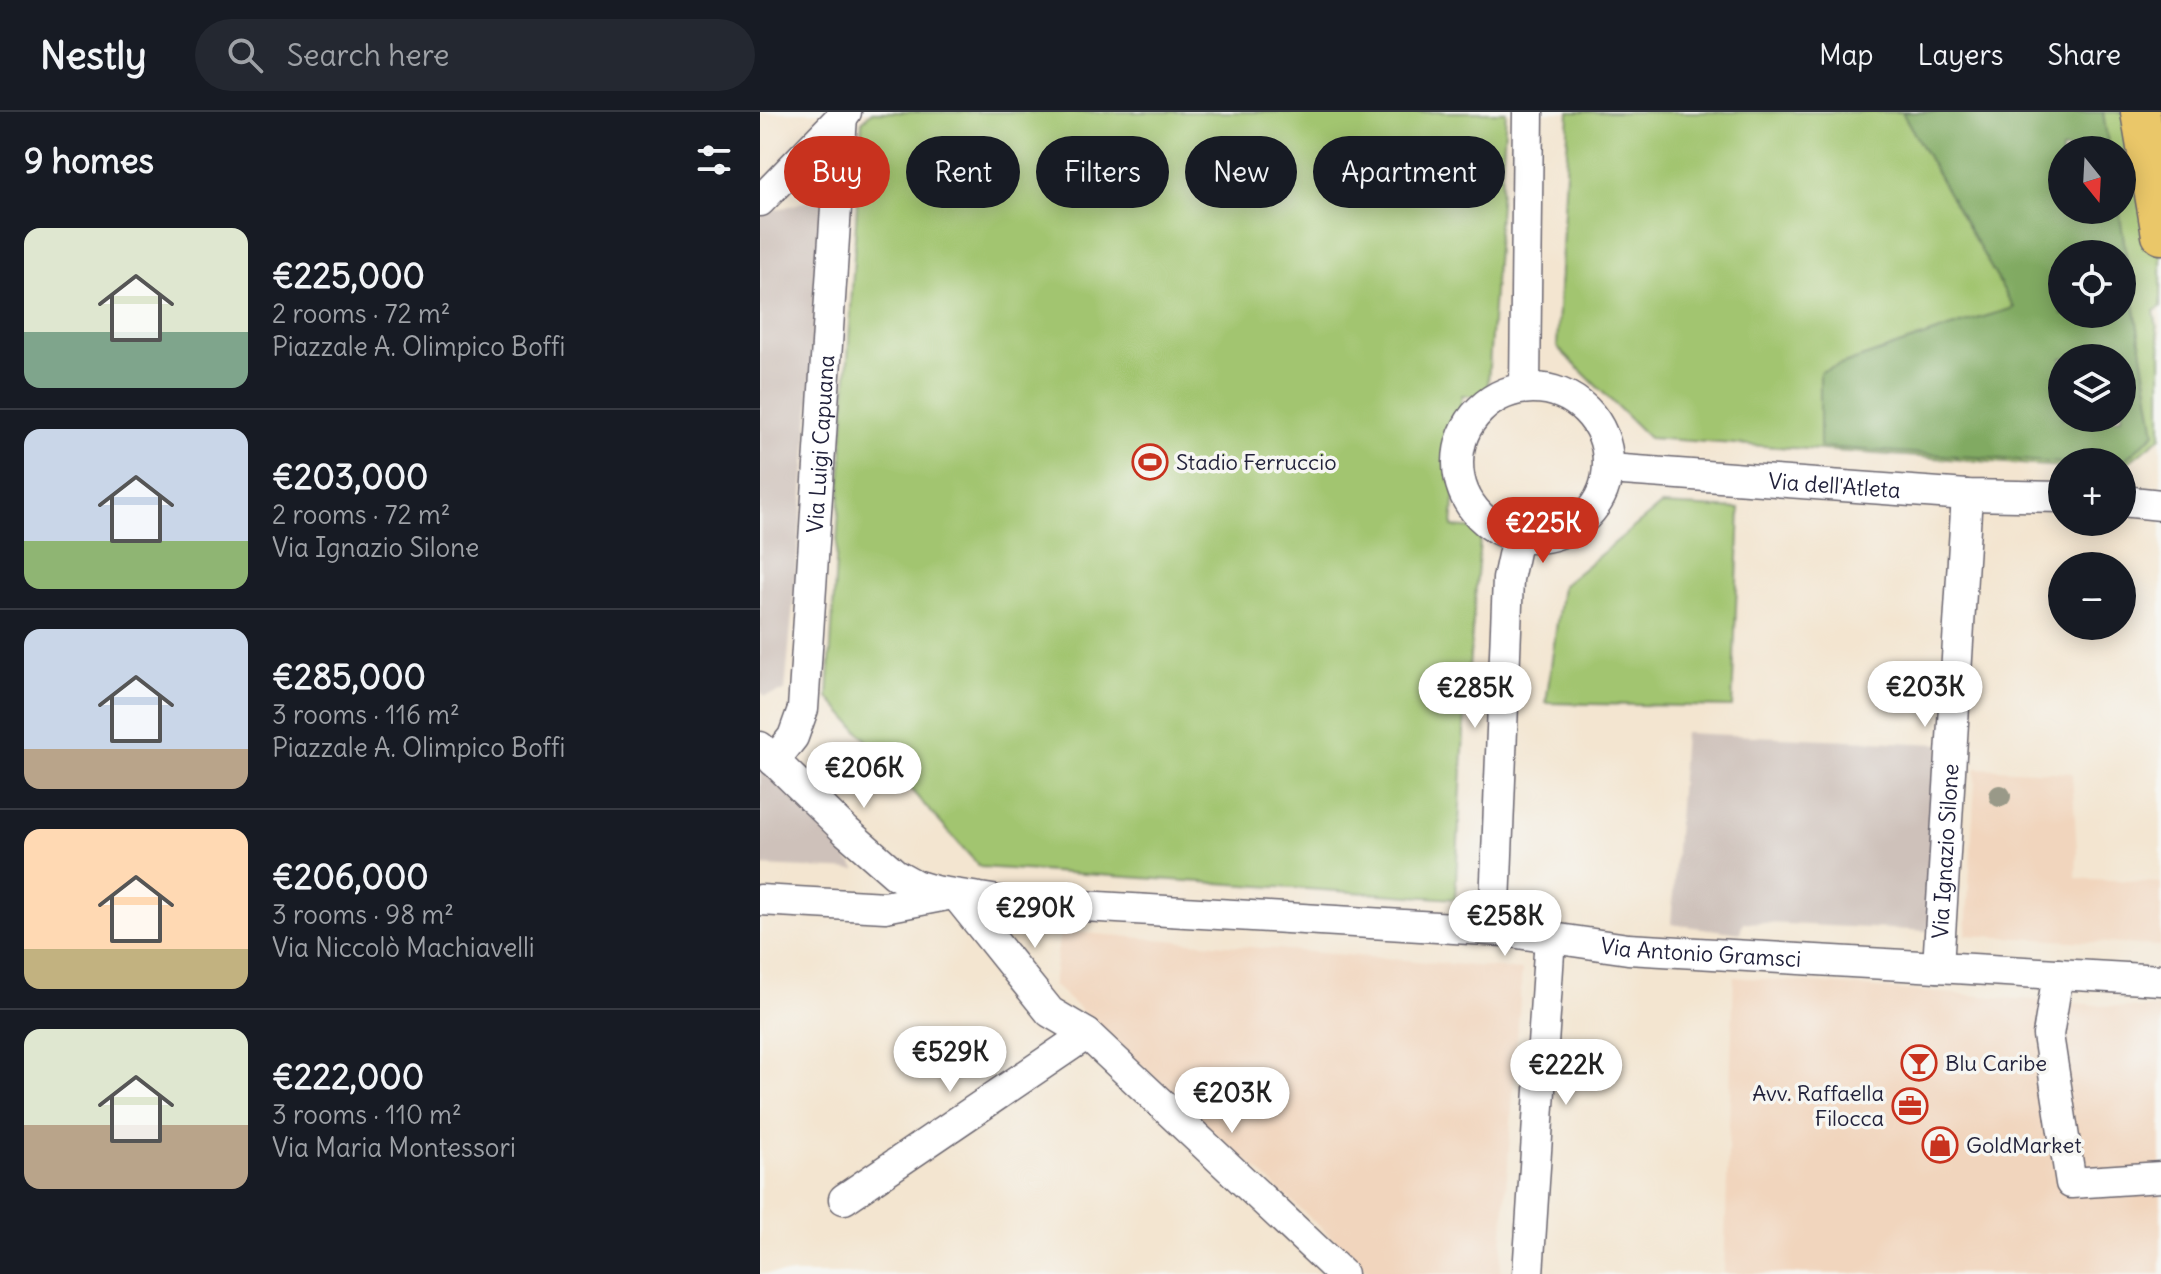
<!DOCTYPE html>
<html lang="en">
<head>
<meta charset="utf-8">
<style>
	body { margin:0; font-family:Delius,sans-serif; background:#242831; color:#f1f3f6; height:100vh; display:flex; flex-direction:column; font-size:30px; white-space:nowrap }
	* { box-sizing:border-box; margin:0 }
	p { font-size:26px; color:#9ea1a6 }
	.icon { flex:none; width:44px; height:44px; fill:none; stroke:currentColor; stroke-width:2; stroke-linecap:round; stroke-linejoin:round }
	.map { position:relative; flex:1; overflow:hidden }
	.drawer { display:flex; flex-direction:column; background:#171b24; width:760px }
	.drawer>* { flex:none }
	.guide { position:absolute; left:24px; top:24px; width:760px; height:72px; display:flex; gap:16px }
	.needle { width:52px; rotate:162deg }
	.buttons { position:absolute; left:1288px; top:24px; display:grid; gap:16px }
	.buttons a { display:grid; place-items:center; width:88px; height:88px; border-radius:50%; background:#171b24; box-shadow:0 4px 20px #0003; font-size:40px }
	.price { position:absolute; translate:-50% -68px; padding:0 18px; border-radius:28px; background:#fff; color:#222; font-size:26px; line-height:52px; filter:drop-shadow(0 2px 4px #0008) }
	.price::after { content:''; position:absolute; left:50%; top:48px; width:24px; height:18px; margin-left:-12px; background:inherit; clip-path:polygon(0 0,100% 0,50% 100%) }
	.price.selected { background:#c8321e; color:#fff }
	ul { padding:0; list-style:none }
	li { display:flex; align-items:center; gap:24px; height:200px; padding:0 24px }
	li+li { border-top:2px solid #363941 }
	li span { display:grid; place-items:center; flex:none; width:224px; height:160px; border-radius:16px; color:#555 }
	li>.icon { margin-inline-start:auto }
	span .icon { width:96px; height:96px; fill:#fffc; stroke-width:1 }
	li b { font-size:34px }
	h2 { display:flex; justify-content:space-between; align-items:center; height:96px; padding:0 24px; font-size:34px }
	.tag { padding:0 28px; border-radius:36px; background:#171b24; box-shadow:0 4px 20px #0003; font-size:28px; line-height:72px }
	.tag.selected { background:#c8321e; color:#fff }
	header { display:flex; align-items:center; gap:48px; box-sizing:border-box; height:112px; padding:0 40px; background:#171b24; border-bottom:2px solid #363941 }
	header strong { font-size:38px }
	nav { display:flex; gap:44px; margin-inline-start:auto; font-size:28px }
	.search { width:560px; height:72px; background:#242831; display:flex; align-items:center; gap:20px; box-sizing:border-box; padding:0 28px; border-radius:44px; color:#9ea1a6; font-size:30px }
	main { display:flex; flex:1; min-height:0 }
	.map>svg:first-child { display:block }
	.built { fill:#f1d5bd }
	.industrial { fill:#cec1ba }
	.green { fill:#a2c56f; stroke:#627455; stroke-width:2; fill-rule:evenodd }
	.forest { fill:#81aa62; stroke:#52664e; stroke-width:2; fill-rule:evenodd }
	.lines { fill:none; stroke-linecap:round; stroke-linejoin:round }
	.minor-casing { stroke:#6b666f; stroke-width:33 }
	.major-casing { stroke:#6b666f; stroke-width:41 }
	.minor { stroke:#fff; stroke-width:30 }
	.major { stroke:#eac769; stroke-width:38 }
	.tree { fill:#998 }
	.labels { text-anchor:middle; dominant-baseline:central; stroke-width:7; stroke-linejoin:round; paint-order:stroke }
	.street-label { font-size:22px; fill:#22223b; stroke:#f6f6f2 }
	.poi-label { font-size:22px; fill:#22223b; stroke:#f6f6f2; text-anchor:start }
</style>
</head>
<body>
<header>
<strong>Nestly</strong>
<div class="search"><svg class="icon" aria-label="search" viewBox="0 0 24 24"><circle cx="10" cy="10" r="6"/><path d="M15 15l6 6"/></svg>Search here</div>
<nav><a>Map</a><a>Layers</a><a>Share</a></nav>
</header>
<main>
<section class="drawer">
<h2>9 homes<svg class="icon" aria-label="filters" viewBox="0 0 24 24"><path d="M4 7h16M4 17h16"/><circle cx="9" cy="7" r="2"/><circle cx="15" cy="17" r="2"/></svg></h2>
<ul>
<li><span style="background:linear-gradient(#dfe7d0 65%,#7fa58c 0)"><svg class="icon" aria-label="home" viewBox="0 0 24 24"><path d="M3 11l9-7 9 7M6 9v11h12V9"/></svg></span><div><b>€225,000</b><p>2 rooms · 72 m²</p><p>Piazzale A. Olimpico Boffi</p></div></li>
<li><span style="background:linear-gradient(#c9d6e8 70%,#8fb573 0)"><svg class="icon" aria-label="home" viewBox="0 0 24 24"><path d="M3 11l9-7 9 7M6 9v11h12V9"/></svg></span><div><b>€203,000</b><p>2 rooms · 72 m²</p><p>Via Ignazio Silone</p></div></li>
<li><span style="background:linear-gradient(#c9d6e8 75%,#b9a48a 0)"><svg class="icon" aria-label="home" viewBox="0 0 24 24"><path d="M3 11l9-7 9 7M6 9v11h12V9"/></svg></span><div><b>€285,000</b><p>3 rooms · 116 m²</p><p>Piazzale A. Olimpico Boffi</p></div></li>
<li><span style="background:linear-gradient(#ffd9b3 75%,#c2b280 0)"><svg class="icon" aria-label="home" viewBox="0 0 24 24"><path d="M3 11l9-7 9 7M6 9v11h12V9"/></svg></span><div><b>€206,000</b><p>3 rooms · 98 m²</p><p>Via Niccolò Machiavelli</p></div></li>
<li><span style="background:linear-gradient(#dfe7d0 60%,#b9a48a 0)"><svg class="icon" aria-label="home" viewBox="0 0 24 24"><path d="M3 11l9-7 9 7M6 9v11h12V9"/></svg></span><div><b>€222,000</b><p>3 rooms · 110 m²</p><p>Via Maria Montessori</p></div></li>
</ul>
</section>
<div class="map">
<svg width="1401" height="1162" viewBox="0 0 1401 1162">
	<rect width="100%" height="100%" fill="#f6f6f2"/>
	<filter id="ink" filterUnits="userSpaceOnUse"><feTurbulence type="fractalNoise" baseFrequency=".0125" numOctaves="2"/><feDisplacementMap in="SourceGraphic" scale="16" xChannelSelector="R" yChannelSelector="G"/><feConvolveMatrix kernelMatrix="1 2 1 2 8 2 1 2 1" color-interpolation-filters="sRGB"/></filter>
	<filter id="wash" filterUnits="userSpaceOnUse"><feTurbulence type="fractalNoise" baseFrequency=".006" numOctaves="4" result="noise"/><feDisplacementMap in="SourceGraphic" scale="32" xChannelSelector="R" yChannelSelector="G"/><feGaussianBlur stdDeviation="1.8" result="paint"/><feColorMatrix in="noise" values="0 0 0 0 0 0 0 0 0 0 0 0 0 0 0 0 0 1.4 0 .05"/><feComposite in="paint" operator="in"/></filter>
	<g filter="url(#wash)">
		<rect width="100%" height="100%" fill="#f3e5d0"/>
		<g class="built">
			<polygon points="1216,656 1312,661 1317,740 1316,766 1401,771 1401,834 1206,823"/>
			<polygon points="300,819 762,858 740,1162 612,1162 293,873"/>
			<polygon points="974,865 1377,896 1401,895 1401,1162 964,1162"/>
		</g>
		<g class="industrial">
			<polygon points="65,84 43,383 25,579 5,584 0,579 0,107 4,101"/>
			<polygon points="924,621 1180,632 1171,819 983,810 980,821 911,812"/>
			<polygon points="0,651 97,758 0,754"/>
		</g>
		<g class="green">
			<polygon points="112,0 746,0 727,285 702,283 692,415 721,417 705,601 695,787 220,755 68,585 102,9"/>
			<path d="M809,0H1401V195L1394,199L1401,238V325L1362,355V350H1302V355L889,326L797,235ZM1302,38H1362V98H1302ZM1302,142H1362V202H1302ZM1302,246H1362V306H1302Z"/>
			<polygon points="901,393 980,397 972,595 786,591 802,474"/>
		</g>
		<path class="forest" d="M1142,0H1343L1349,38H1302V98H1359L1395,321L1362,350L1302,351L1060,335V260L1200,212L1254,196ZM1302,142H1362V202H1302ZM1302,246H1362V306H1302Z"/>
	</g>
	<g filter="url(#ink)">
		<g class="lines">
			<defs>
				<g id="minor">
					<polyline points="0,89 86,0"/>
					<polyline points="765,276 768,0"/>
					<circle cx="773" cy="351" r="75"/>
					<path id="s1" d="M849,357L1207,383L1302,385"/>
					<polyline points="1362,389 1401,393"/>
					<path id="s2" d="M0,635L87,720L135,762L155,773L175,779L239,789L744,819L868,837L1401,868"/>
					<path id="s3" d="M14,649L33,625L43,597L82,4"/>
					<polyline points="197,784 290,900 327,922 582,1162"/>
					<polyline points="0,788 125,795 187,783"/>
					<polyline points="734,818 748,467 757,425"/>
					<path id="s4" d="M1178,855L1207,383"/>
					<polyline points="1298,862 1288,923 1311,1071 1401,1065"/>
					<polyline points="84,1087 327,922"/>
					<polyline points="768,1162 790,825"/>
				</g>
				<polyline id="major" points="1380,0 1401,123"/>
			</defs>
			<use href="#minor" class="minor-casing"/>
			<use href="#major" class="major-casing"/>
			<use href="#minor" class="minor"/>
			<use href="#major" class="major"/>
		</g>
		<circle class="tree" cx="1240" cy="684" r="11"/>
	</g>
	<defs>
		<symbol id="stadium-ring" viewBox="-11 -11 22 22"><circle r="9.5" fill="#f6f6f2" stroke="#c8321e" stroke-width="1.5"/><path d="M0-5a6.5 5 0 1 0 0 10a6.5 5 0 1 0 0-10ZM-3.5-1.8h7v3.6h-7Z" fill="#c8321e"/></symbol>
		<symbol id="bar-ring" viewBox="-11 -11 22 22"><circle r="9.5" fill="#f6f6f2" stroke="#c8321e" stroke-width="1.5"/><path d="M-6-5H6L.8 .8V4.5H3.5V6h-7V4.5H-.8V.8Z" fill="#c8321e"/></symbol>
		<symbol id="office-ring" viewBox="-11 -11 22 22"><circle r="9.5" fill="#f6f6f2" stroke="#c8321e" stroke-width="1.5"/><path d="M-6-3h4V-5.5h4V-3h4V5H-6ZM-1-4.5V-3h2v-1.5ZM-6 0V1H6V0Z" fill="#c8321e"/></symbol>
		<symbol id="shop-ring" viewBox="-11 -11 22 22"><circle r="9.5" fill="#f6f6f2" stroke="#c8321e" stroke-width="1.5"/><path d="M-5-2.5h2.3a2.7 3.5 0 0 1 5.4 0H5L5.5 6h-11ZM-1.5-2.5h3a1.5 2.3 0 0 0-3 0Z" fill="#c8321e"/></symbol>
	</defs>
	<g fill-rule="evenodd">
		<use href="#stadium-ring" x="370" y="330" width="40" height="40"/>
		<use href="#bar-ring" x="1139" y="931" width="40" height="40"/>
		<use href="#office-ring" x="1130" y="974" width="40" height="40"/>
		<use href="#shop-ring" x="1160" y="1013" width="40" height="40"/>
	</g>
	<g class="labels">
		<g class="street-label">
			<text stroke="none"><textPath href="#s3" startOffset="326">Via Luigi Capuana</textPath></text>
			<text stroke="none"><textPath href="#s1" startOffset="226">Via dell'Atleta</textPath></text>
			<text stroke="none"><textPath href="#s4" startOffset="116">Via Ignazio Silone</textPath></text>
			<text stroke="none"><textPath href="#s2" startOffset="998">Via Antonio Gramsci</textPath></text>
		</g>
		<g class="poi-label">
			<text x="416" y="350">Stadio Ferruccio</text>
			<text x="1185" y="951">Blu Caribe</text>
			<text x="1124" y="981" text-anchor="end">Avv. Raffaella<tspan x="1124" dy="25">Filocca</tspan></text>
			<text x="1206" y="1033">GoldMarket</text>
		</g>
	</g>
</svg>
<div class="buttons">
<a><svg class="needle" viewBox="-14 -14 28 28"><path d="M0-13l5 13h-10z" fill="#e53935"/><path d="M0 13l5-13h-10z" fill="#9ea1a6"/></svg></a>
<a><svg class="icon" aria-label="locate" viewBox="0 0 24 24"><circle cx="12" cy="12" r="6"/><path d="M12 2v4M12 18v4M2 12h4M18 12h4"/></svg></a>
<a><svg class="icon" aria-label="layers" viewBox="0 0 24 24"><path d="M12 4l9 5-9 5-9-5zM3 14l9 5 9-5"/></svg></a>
<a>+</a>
<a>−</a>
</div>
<b class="price selected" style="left:783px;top:453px">€225K</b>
<b class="price" style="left:1165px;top:617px">€203K</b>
<b class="price" style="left:715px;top:618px">€285K</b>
<b class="price" style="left:104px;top:698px">€206K</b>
<b class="price" style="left:275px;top:838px">€290K</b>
<b class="price" style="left:745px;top:846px">€258K</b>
<b class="price" style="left:190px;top:982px">€529K</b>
<b class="price" style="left:806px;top:995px">€222K</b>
<b class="price" style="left:472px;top:1023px">€203K</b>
<div class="guide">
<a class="tag selected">Buy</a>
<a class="tag">Rent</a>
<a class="tag">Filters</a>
<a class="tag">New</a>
<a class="tag">Apartment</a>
</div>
</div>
</main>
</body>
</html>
